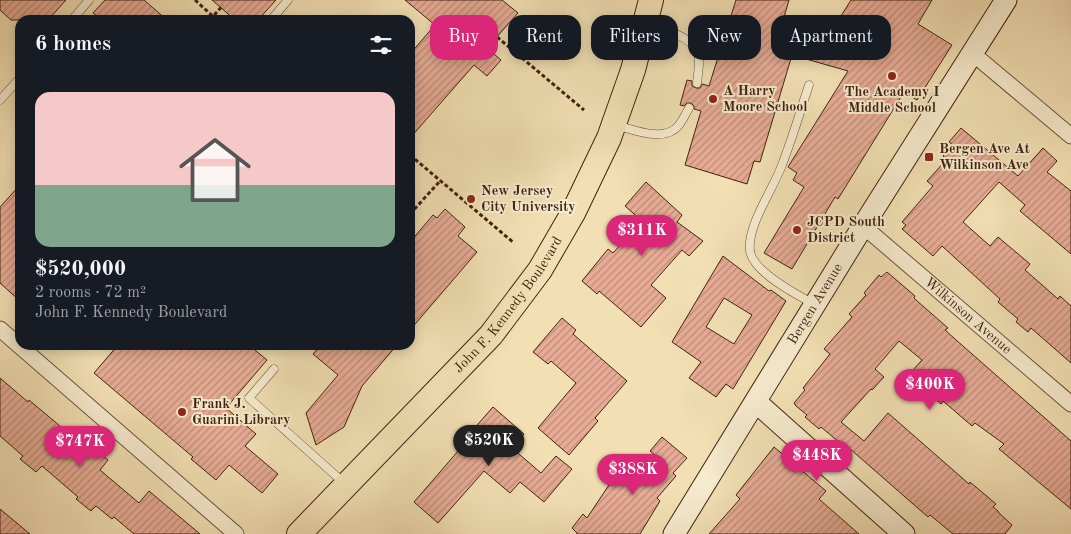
<!DOCTYPE html>
<html lang="en">
<head>
<meta charset="utf-8">
<style>
	body { margin:0; font-family:"Old Standard TT",serif; background:#20242c; color:#f1f3f6; height:100vh; display:flex; flex-direction:column; font-size:19px; white-space:nowrap }
	* { box-sizing:border-box; margin:0 }
	p { font-size:16px; color:#9ea1a6 }
	.icon { flex:none; width:28px; height:28px; fill:none; stroke:currentColor; stroke-width:2; stroke-linecap:round; stroke-linejoin:round }
	.map { position:relative; flex:1; overflow:hidden }
	.sheet { position:absolute; left:15px; top:15px; width:400px; height:335px; display:flex; flex-direction:column; background:#171b24; border-radius:15px; box-shadow:0 2px 12px #0003 }
	.sheet>* { flex:none }
	.top-card { position:absolute; left:430px; top:15px; width:475px; height:45px; display:flex; gap:10px }
	.price { position:absolute; translate:-50% -42px; padding:0 11px; border-radius:18px; background:#db2777; color:#fff; font-size:16px; line-height:32px; filter:drop-shadow(0 1px 2px #0008) }
	.price::after { content:''; position:absolute; left:50%; top:30px; width:15px; height:11px; margin-left:-8px; background:inherit; clip-path:polygon(0 0,100% 0,50% 100%) }
	.price.current { background:#222; color:#fff }
	ul { padding:0; list-style:none }
	li { display:grid; align-content:center; gap:10px; height:265px; padding:0 20px }
	li+li { border-top:1px solid #363941 }
	li span { display:grid; place-items:center; height:155px; border-radius:15px; color:#555 }
	li>.icon { margin-inline-start:auto }
	span .icon { width:90px; height:90px; fill:#fffc; stroke-width:1 }
	li b { font-size:21px }
	h2 { display:flex; justify-content:space-between; align-items:center; height:60px; padding:0 20px; font-size:21px }
	.pill { padding:0 18px; border-radius:15px; background:#171b24; box-shadow:0 2px 12px #0003; font-size:18px; line-height:45px }
	.pill.current { background:#db2777; color:#fff }
	.map>svg:first-child { display:block }
	.building { fill:url(#building-hatch); stroke:#402211; fill-rule:evenodd }
	.lines { fill:none; stroke-linecap:round; stroke-linejoin:round }
	.lane-casing { stroke:#6c523a; stroke-width:9 }
	.street-casing { stroke:#6c523a; stroke-width:17 }
	.secondary-casing { stroke:#402211; stroke-width:23 }
	.primary-casing { stroke:#402211; stroke-width:26 }
	.path { stroke:#402211; stroke-width:3; stroke-dasharray:4 2.5; stroke-linecap:butt }
	.lane { stroke:#f7ebce; stroke-width:8 }
	.street { stroke:#f7ebce; stroke-width:15 }
	.secondary { stroke:#f7ebce; stroke-width:21 }
	.primary { stroke:#f2e0b4; stroke-width:24 }
	.poi-dot { fill:#8f2418; stroke:#f7ebce; stroke-width:2 }
	.labels { text-anchor:middle; dominant-baseline:central; stroke-width:4; stroke-linejoin:round; paint-order:stroke }
	.poi-label { font-size:14px; font-weight:bold; fill:#402211; stroke:#f7ebce; text-anchor:start }
	.street-label { font-size:14px; fill:#402211; stroke:#f7ebce }
</style>
</head>
<body>
<div class="map">
<svg width="1071" height="534" viewBox="0 0 1071 534">
	<defs>
		<pattern id="building-hatch" width="6" height="6" patternUnits="userSpaceOnUse" patternTransform="scale(1.25)"><rect width="6" height="6" fill="#e8ac96"/><path d="M-1 1l2-2M0 6l6-6M5 7l2-2" fill="none" stroke="#bd8c79"/></pattern>
	</defs>
	<rect width="100%" height="100%" fill="#f2e0b4"/>
	<filter id="stains"><feTurbulence type="fractalNoise" baseFrequency=".004" numOctaves="4"/><feColorMatrix values="0 0 0 0 .2 0 0 0 0 .09 0 0 0 0 .02 0 0 0 .5 -.17"/></filter>
	<radialGradient id="worn" r=".72"><stop offset=".6" stop-color="#630" stop-opacity="0"/><stop offset="1" stop-color="#630" stop-opacity=".3"/></radialGradient>
	<g class="building">
		<polygon points="0,0 66,0 48,20 11,20 0,10"/>
		<polygon points="105,0 144,0 167,20 102,20 93,13"/>
		<polygon points="212,0 276,0 258,20 235,20"/>
		<polygon points="405,0 502,0 518,13 487,48 501,60 487,76 474,65 410,138 410,54 435,25"/>
		<polygon points="736,0 789,0 782,24 828,37 851,0 932,0 918,24 952,45 917,100 904,92 838,199 835,197 792,269 764,253 804,187 793,180 797,173 788,167 848,71 792,55 760,162 754,161 747,184 685,165 701,111 694,109 694,106 691,103 687,103 684,106 680,105 687,80 692,81 692,86 696,88 700,88 702,84 709,86"/>
		<polygon points="961,128 1018,176 1043,148 1057,161 1047,172 1071,191 1071,254 1020,211 1025,205 999,182 963,222 990,246 998,237 1030,264 1025,270 1058,299 1060,296 1071,306 1071,363 1031,328 1028,332 1016,322 1018,319 998,302 1000,299 942,246 933,256 902,229 906,225 902,222 933,186 927,181 947,159 943,156 953,145 949,142"/>
		<polygon points="646,182 682,215 677,222 703,241 689,256 682,250 651,285 666,298 641,327 599,291 597,294 582,281 608,249 613,253 642,221 625,206"/>
		<polygon points="20,185 20,301 0,283 0,207"/>
		<polygon points="445,209 465,227 458,236 477,252 410,330 410,242 433,215 437,218"/>
		<path d="M723,256L769,291L771,290L786,301L733,389L726,384L716,397L689,378L701,362L672,342ZM724,298L752,315L734,344L706,327Z"/>
		<polygon points="887,272 915,296 914,298 916,300 948,328 945,330 955,339 1071,441 1071,509 999,449 1004,444 975,423 972,426 943,401 941,404 926,391 931,386 913,370 922,360 899,341 875,369 884,377 872,390 871,389 841,422 864,441 888,413 969,484 970,482 996,504 993,507 998,511 998,512 1012,525 1005,534 953,534 930,515 928,517 841,441 840,443 821,427 819,429 805,417 807,415 796,406 794,403 805,390 803,388 830,354 824,349 852,317 849,314 866,295 864,293 879,275 881,277"/>
		<polygon points="562,318 576,330 573,334 627,381 595,418 598,421 569,455 538,428 576,383 551,361 548,364 533,352"/>
		<polygon points="118,345 249,345 267,360 226,408 256,434 245,446 278,474 262,493 229,465 216,480 191,459 193,457 94,373"/>
		<polygon points="321,345 397,345 362,386 344,427 316,445 306,413 338,375 313,354"/>
		<polygon points="0,378 28,402 29,400 73,437 76,434 108,460 100,470 139,503 149,491 200,534 134,534 114,517 112,519 96,506 91,511 76,499 78,497 42,466 36,472 20,459 23,456 0,436"/>
		<polygon points="493,407 524,434 512,448 541,473 556,456 572,469 544,502 520,482 510,493 484,471 438,523 414,502 459,450 457,448"/>
		<polygon points="662,437 687,458 673,473 676,476 657,498 660,501 640,534 577,534 577,533 572,528 583,514 587,518 619,470 632,481 655,455 650,451"/>
		<polygon points="774,447 826,491 819,499 859,534 709,534 740,499 736,495"/>
		<polygon points="0,509 30,534 0,534"/>
	</g>
	<g class="lines">
		<defs>
			<g id="lane">
				<polyline points="72,20 89,0"/>
				<polyline points="271,20 288,0"/>
				<path d="M649,25C664,30 689,35 697,51C701,60 698,73 697,83"/>
				<path d="M809,85C800,112 792,139 782,165C773,190 747,225 750,251C753,272 797,295 814,304"/>
				<polyline points="0,100 20,78"/>
				<path d="M616,125C634,130 665,143 679,125C683,120 686,113 689,108"/>
				<polyline points="274,369 249,398 344,483"/>
			</g>
			<g id="street">
				<polyline points="972,53 1071,136"/>
				<path id="s1" d="M863,226L1071,404"/>
				<polyline points="0,329 236,534"/>
			</g>
			<g id="secondary">
				<polyline points="756,402 904,534"/>
				<path id="s2" d="M674,534L863,226L1006,0"/>
			</g>
			<g id="primary">
				<path id="s3" d="M299,534L491,335L540,270L573,213L609,138L633,70L651,0"/>
			</g>
		</defs>
		<use href="#lane" class="lane-casing"/>
		<use href="#street" class="street-casing"/>
		<use href="#secondary" class="secondary-casing"/>
		<use href="#primary" class="primary-casing"/>
		<g class="path">
			<polyline points="195,0 217,20"/>
			<polyline points="210,20 223,5"/>
			<polyline points="497,37 584,110"/>
			<polyline points="410,155 514,243"/>
			<polyline points="410,214 440,181"/>
		</g>
		<use href="#lane" class="lane"/>
		<use href="#street" class="street"/>
		<use href="#secondary" class="secondary"/>
		<use href="#primary" class="primary"/>
	</g>
	<g class="poi-dot">
		<circle cx="892" cy="76" r="5"/>
		<circle cx="713" cy="99" r="5"/>
		<rect x="924" y="152" width="10" height="10" rx="2.5"/>
		<circle cx="471" cy="199" r="5"/>
		<circle cx="797" cy="230" r="5"/>
		<circle cx="182" cy="412" r="5"/>
	</g>
	<g class="labels">
		<g class="poi-label">
			<text x="723" y="91">A Harry<tspan x="723" dy="16">Moore School</tspan></text>
			<text x="892" y="92" text-anchor="middle">The Academy I<tspan x="892" dy="16">Middle School</tspan></text>
			<text x="939" y="149">Bergen Ave At<tspan x="939" dy="16">Wilkinson Ave</tspan></text>
			<text x="481" y="191">New Jersey<tspan x="481" dy="16">City University</tspan></text>
			<text x="807" y="222">JCPD South<tspan x="807" dy="16">District</tspan></text>
			<text x="192" y="404">Frank J.<tspan x="192" dy="16">Guarini Library</tspan></text>
		</g>
		<g class="street-label">
			<text stroke="none"><textPath href="#s3" startOffset="311">John F. Kennedy Boulevard</textPath></text>
			<text stroke="none"><textPath href="#s2" startOffset="270">Bergen Avenue</textPath></text>
			<text stroke="none"><textPath href="#s1" startOffset="138">Wilkinson Avenue</textPath></text>
		</g>
	</g>
	<rect width="100%" height="100%" filter="url(#stains)"/>
	<rect width="100%" height="100%" fill="url(#worn)"/>
</svg>
<b class="price" style="left:642px;top:257px">$311K</b>
<b class="price" style="left:930px;top:411px">$400K</b>
<b class="price current" style="left:489px;top:467px">$520K</b>
<b class="price" style="left:80px;top:468px">$747K</b>
<b class="price" style="left:817px;top:482px">$448K</b>
<b class="price" style="left:633px;top:496px">$388K</b>
<div class="top-card">
<a class="pill current">Buy</a>
<a class="pill">Rent</a>
<a class="pill">Filters</a>
<a class="pill">New</a>
<a class="pill">Apartment</a>
</div>
<section class="sheet">
<h2>6 homes<svg class="icon" aria-label="filters" viewBox="0 0 24 24"><path d="M4 7h16M4 17h16"/><circle cx="9" cy="7" r="2"/><circle cx="15" cy="17" r="2"/></svg></h2>
<ul>
<li><span style="background:linear-gradient(#f6c9c9 60%,#7fa58c 0)"><svg class="icon" aria-label="home" viewBox="0 0 24 24"><path d="M3 11l9-7 9 7M6 9v11h12V9"/></svg></span><div><b>$520,000</b><p>2 rooms · 72 m²</p><p>John F. Kennedy Boulevard</p></div></li>
</ul>
</section>
</div>
</body>
</html>
